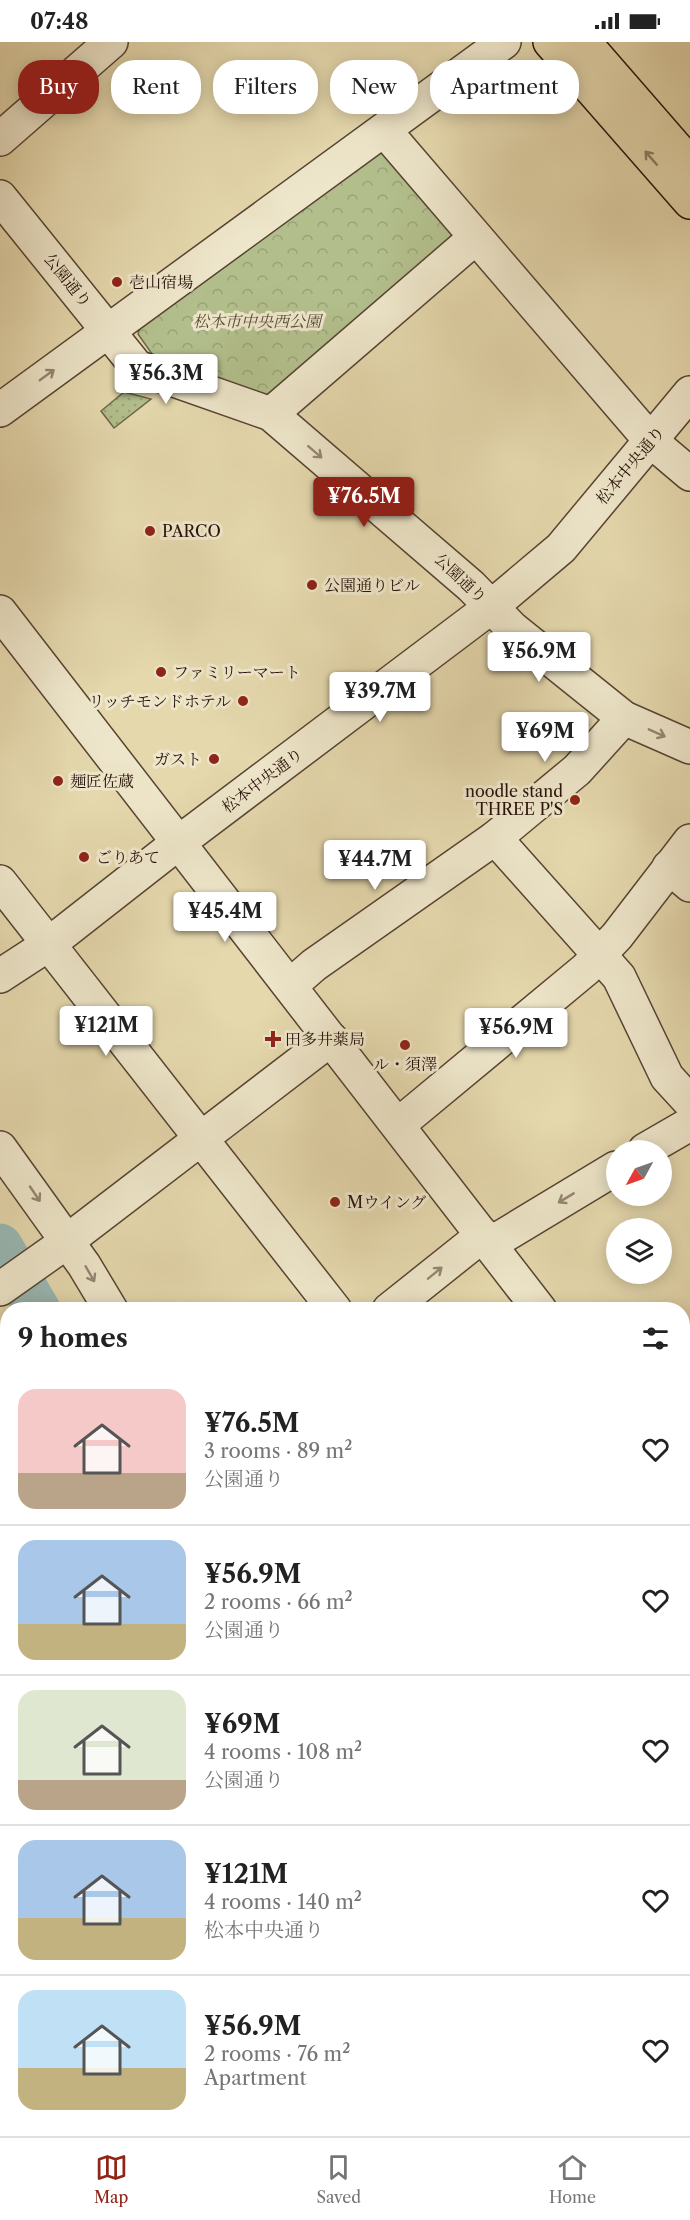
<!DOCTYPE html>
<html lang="en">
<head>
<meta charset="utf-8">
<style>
	body { margin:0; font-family:"Libre Caslon Text","Noto Serif JP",serif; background:#f6f6f6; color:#222; height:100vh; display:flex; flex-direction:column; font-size:22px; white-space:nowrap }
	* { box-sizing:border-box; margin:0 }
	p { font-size:20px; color:#767676 }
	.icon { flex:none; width:33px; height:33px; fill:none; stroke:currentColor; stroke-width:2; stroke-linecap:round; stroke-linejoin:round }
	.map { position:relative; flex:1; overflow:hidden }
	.sheet { position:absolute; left:0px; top:1260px; width:690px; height:834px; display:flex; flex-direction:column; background:#fff; border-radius:24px 24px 0 0; box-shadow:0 3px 15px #0003 }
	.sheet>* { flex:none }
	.hud { position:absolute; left:18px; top:18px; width:654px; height:54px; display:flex; gap:12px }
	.needle { width:39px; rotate:230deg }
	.buttons { position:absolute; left:606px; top:1098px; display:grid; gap:12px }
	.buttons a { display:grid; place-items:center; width:66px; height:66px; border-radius:50%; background:#fff; box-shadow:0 3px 15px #0003; font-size:30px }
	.price { position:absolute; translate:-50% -51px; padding:0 14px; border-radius:6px; background:#fff; color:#222; font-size:20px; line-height:39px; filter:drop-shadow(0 2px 3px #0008) }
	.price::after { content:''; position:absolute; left:50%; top:36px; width:18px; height:14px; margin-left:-9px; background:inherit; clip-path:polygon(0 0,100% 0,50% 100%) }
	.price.current { background:#8f2418; color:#fff }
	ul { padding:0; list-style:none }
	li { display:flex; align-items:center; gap:18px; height:150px; padding:0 18px }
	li+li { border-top:2px solid #e0e0e0 }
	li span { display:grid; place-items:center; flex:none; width:168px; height:120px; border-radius:18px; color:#555 }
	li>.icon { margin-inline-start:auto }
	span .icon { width:72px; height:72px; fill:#fffc; stroke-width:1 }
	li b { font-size:26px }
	h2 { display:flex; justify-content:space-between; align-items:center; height:72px; padding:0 18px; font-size:26px }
	.tag { padding:0 21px; border-radius:24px; background:#fff; box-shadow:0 3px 15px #0003; font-size:21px; line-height:54px }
	.tag.current { background:#8f2418; color:#fff }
	.status { display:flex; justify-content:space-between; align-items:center; height:42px; padding:0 30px; background:#fff; direction:ltr }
	.status svg { height:16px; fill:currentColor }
	.menu { display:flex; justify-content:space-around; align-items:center; height:84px; border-top:2px solid #e0e0e0; background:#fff; font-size:16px; color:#767676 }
	.menu a { display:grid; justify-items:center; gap:3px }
	.menu .current { color:#8f2418 }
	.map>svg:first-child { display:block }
	.grass { fill:url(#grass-dots); stroke:#6d684b; stroke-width:1.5 }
	.park { fill:url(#park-crowns); stroke:#6d684b; stroke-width:1.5 }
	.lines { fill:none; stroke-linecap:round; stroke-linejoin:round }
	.river { stroke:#99b8b4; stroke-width:45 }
	.minor-casing { stroke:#574333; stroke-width:36 }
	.major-casing { stroke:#28110a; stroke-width:36 }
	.highway-casing { stroke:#28110a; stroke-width:36 }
	.minor { stroke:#eee6ca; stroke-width:33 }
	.major { stroke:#e5d8ad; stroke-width:33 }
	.highway { stroke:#e5d8ad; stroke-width:33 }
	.oneway { stroke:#907e64 }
	.oneway2 { stroke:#958674 }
	.poi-dot { fill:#8f2418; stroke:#eee6ca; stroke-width:2 }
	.labels { text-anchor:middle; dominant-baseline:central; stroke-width:6; stroke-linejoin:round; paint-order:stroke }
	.street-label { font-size:16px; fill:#28110a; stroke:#eee6ca }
	.poi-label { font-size:16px; fill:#28110a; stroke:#eee6ca; text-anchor:start }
	.park-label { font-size:16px; font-style:italic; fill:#584e38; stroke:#eee6ca }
</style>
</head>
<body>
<div class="status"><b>07:48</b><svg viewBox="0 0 49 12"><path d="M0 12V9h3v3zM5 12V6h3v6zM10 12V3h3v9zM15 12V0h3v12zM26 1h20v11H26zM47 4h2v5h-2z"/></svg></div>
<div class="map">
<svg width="690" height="2094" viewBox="0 0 690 2094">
	<defs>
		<pattern id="grass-dots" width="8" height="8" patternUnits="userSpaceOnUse" patternTransform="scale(1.5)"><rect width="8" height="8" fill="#b2bf8c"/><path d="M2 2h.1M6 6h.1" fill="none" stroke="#99a377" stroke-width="1.8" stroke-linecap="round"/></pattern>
		<pattern id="park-crowns" width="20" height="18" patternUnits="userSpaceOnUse" patternTransform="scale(1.5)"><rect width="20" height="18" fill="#b2bf8c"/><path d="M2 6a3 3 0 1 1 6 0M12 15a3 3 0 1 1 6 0" fill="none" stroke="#99a377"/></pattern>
	</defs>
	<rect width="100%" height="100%" fill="#e5d8ad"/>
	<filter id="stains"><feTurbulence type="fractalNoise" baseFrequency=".00333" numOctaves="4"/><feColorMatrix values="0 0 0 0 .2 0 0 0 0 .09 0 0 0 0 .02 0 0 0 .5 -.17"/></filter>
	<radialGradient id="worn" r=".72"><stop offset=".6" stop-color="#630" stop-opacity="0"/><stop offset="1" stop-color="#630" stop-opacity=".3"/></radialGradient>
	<polygon class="grass" points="124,350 151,357 114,386 101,369"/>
	<polygon class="park" points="373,110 387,111 451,188 452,199 278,350 263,355 152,312 138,292 142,278"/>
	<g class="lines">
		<g class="river">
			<polyline points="0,1204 38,1268"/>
			<polyline points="682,2001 690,2001"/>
		</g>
		<defs>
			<g id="minor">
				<polyline points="385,89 651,399 690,432"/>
				<polyline points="0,97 111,0"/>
				<polyline points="0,155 137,325 271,372 471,544 512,586 624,676 690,705"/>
				<polyline points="0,368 504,0"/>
				<polyline points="271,372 475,196"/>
				<polyline points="0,570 540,1268"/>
				<polyline points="495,796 619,935 667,1035 690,1060"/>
				<polyline points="669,825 690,843"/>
				<polyline points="0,840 335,1268"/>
				<polyline points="0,934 49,902 178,801 491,565 561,506 690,351"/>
				<polyline points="290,944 314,923 495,796 577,728 624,676"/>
				<polyline points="398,1083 586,927 617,894 690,799"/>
				<polyline points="0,1106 84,1223 111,1268"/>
				<polyline points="645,1108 690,1082"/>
				<polyline points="490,1202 616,1126"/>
				<polyline points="0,1247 58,1206 331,997"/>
				<polyline points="389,1268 483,1193"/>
				<polyline points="0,1320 8,1331"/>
				<polyline points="682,1411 690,1405"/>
				<polyline points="682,1455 690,1465"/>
				<polyline points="0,1467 8,1476"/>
				<polyline points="682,1944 690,1944"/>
				<polyline points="682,2040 690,2039"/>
				<polyline points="142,2086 145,2094"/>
			</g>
			<g id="major">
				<polyline points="682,1742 690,1738"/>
				<polyline points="0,2046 8,2043"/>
			</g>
			<g id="highway">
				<polyline points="550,0 690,160"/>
				<polyline points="584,0 690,122"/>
			</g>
		</defs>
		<use href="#minor" class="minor-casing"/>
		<use href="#major" class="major-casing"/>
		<use href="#highway" class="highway-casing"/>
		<use href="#minor" class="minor"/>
		<use href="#major" class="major"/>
		<use href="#highway" class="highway"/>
	</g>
	<defs><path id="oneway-shaft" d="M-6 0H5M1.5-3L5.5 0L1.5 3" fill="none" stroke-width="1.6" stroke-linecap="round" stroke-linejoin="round" transform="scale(1.5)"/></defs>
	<use class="oneway" href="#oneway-shaft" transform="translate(651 116) rotate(-131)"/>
	<g class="oneway2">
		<use href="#oneway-shaft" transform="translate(47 333) rotate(-36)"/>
		<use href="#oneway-shaft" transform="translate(315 410) rotate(41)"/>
		<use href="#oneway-shaft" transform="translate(657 691) rotate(24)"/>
		<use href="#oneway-shaft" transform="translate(35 1152) rotate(56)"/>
		<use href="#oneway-shaft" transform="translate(566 1156) rotate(149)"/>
		<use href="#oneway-shaft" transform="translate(435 1231) rotate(-39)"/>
		<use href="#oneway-shaft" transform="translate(90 1232) rotate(60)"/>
	</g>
	<g class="poi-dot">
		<circle cx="117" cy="240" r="6"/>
		<circle cx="150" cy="489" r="6"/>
		<circle cx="312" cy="543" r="6"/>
		<circle cx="161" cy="630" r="6"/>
		<circle cx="243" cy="659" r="6"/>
		<circle cx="214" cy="717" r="6"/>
		<circle cx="58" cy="739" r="6"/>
		<circle cx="575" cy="758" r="6"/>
		<circle cx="84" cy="815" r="6"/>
		<path d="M270 988h6v6h6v6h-6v6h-6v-6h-6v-6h6z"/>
		<circle cx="405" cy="1003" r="6"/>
		<circle cx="335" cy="1160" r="6"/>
	</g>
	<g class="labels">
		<g class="street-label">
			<text transform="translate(68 238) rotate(51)">公園通り</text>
			<text transform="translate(630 423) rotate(-50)">松本中央通り</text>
			<text transform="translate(461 536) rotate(43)">公園通り</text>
			<text transform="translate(262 738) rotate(-37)">松本中央通り</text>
		</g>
		<g class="poi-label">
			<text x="129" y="240">壱山宿場</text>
			<text x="162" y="489">PARCO</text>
			<text x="324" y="543">公園通りビル</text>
			<text x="173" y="630">ファミリーマート</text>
			<text x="231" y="659" text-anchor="end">リッチモンドホテル</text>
			<text x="202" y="717" text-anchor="end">ガスト</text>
			<text x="70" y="739">麺匠佐蔵</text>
			<text x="563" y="749" text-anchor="end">noodle stand<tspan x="563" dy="18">THREE P'S</tspan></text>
			<text x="96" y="815">ごりあて</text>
			<text x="285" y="997">田多井薬局</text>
			<text x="405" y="1022" text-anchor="middle">ル・須澤</text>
			<text x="347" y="1160">Mウイング</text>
		</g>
		<g class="park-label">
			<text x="257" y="279">松本市中央西公園</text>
		</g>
	</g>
	<rect width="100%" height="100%" filter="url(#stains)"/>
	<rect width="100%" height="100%" fill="url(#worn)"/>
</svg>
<div class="buttons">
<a><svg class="needle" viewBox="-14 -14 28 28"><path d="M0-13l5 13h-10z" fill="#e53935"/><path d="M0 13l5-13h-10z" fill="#767676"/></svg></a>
<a><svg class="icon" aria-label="layers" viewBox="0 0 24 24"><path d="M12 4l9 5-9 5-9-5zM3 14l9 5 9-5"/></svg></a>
</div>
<b class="price" style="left:166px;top:363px">¥56.3M</b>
<b class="price current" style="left:364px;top:486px">¥76.5M</b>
<b class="price" style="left:539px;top:641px">¥56.9M</b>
<b class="price" style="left:380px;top:681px">¥39.7M</b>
<b class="price" style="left:545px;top:721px">¥69M</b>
<b class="price" style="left:375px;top:849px">¥44.7M</b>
<b class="price" style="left:225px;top:901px">¥45.4M</b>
<b class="price" style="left:106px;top:1015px">¥121M</b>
<b class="price" style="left:516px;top:1017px">¥56.9M</b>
<div class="hud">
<a class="tag current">Buy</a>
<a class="tag">Rent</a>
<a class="tag">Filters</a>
<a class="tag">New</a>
<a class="tag">Apartment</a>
</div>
<section class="sheet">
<h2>9 homes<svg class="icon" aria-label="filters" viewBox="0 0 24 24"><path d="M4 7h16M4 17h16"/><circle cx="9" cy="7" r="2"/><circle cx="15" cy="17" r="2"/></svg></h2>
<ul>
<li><span style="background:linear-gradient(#f6c9c9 70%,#b9a48a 0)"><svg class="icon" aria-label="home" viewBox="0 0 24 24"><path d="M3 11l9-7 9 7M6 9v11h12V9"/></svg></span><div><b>¥76.5M</b><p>3 rooms · 89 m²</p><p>公園通り</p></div><svg class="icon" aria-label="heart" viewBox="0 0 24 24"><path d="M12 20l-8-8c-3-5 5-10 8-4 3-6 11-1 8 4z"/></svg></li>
<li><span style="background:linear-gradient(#a9c7e8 70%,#c2b280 0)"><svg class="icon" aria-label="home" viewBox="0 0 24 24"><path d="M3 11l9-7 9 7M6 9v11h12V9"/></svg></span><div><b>¥56.9M</b><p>2 rooms · 66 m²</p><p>公園通り</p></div><svg class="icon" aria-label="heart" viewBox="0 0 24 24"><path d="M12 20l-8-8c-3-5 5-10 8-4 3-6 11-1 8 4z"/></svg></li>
<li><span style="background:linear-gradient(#dfe7d0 75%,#b9a48a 0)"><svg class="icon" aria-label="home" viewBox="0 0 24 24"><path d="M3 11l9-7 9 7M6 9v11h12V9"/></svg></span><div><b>¥69M</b><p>4 rooms · 108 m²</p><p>公園通り</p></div><svg class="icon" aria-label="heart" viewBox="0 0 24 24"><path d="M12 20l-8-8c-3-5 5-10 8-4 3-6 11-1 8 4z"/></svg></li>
<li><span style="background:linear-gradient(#a9c7e8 65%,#c2b280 0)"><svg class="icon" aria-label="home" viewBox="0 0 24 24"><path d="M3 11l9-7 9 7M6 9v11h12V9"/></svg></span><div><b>¥121M</b><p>4 rooms · 140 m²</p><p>松本中央通り</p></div><svg class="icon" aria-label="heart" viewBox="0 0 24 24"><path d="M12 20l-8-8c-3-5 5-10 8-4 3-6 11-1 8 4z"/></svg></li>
<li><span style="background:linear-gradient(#bfe0f5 65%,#c2b280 0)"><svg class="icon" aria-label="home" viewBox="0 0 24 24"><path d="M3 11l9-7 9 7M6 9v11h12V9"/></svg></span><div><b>¥56.9M</b><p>2 rooms · 76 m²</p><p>Apartment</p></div><svg class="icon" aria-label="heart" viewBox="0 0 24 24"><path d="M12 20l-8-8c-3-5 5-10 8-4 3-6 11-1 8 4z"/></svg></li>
</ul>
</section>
</div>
<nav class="menu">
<a class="current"><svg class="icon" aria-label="map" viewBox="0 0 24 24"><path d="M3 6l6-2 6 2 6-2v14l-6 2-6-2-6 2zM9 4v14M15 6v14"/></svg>Map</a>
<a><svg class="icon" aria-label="saved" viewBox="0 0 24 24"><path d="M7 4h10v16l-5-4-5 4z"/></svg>Saved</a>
<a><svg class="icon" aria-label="home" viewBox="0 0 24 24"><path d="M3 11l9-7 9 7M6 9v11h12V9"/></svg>Home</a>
</nav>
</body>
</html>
